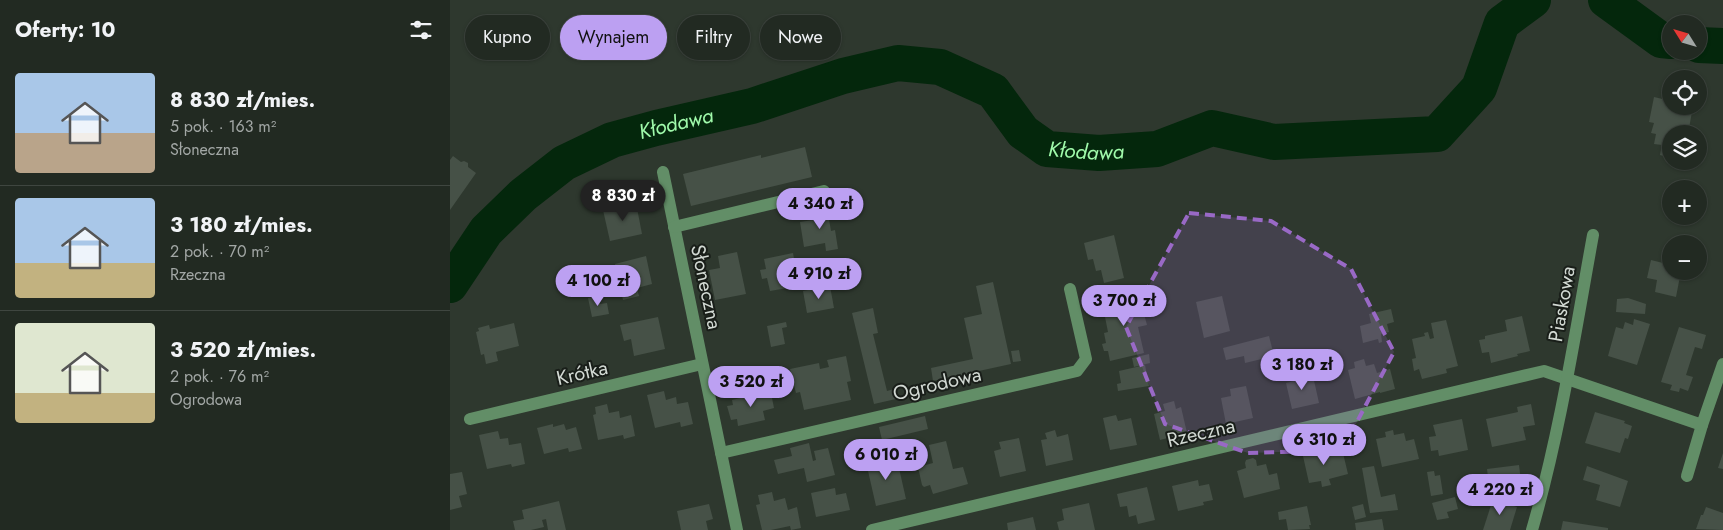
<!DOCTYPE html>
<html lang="pl">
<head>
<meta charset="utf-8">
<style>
	body { margin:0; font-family:Jost,sans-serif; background:#2a322a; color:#f1f3f6; height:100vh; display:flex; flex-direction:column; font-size:19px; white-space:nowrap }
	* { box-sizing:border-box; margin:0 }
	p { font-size:16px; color:#a2a7a5 }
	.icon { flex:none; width:28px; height:28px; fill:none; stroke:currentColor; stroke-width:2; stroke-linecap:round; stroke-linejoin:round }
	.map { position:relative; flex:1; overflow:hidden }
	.drawer { display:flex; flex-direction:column; background:#222a22; width:450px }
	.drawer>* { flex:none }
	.banner { position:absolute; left:15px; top:15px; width:475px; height:45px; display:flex; gap:10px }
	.needle { width:32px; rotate:307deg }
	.buttons { position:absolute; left:1212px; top:15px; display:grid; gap:10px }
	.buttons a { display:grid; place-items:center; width:45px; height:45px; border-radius:50%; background:#222a22; box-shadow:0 1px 4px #0004,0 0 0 1px #3f4640; font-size:25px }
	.price { position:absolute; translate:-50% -42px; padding:0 11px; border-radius:18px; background:#bca0f2; color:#111; font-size:16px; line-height:32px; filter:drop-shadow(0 1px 2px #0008) }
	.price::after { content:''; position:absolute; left:50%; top:30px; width:15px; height:11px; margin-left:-8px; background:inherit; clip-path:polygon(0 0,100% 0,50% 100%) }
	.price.on { background:#222; color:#fff }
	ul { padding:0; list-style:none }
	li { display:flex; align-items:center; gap:15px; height:125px; padding:0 15px }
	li+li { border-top:1px solid #3f4640 }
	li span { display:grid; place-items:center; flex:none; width:140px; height:100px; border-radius:5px; color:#555 }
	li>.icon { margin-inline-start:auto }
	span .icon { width:60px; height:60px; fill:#fffc; stroke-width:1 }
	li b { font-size:21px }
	h2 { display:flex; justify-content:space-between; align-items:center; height:60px; padding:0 15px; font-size:21px }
	.tag { padding:0 18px; border-radius:22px; background:#222a22; box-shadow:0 1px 4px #0004,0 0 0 1px #3f4640; font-size:18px; line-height:45px }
	.tag.on { background:#bca0f2; color:#111 }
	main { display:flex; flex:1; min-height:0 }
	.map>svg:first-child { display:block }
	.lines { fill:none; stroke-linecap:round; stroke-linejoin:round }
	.river { stroke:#04270c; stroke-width:36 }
	.building { fill:#465147 }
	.minor { stroke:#628e67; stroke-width:12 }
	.marked { fill:#9969c6; fill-opacity:0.2; stroke:#9969c6; stroke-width:4; stroke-dasharray:10 6; stroke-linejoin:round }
	.labels { text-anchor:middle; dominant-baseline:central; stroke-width:4; stroke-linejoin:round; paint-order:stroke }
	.street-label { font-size:20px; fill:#d2d9d3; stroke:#191e19 }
	.water-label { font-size:21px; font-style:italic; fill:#a0faab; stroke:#191e19 }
</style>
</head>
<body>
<main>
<section class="drawer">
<h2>Oferty: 10<svg class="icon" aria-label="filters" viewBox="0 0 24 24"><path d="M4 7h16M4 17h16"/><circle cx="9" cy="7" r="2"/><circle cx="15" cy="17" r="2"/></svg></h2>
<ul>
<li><span style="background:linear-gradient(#a9c7e8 60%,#b9a48a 0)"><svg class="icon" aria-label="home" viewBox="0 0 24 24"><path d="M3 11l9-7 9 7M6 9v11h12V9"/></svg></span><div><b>8 830 zł/mies.</b><p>5 pok. · 163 m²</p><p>Słoneczna</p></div></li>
<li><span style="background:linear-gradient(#a9c7e8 65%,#c2b280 0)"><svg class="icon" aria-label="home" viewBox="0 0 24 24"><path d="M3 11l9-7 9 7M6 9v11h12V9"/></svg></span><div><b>3 180 zł/mies.</b><p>2 pok. · 70 m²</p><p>Rzeczna</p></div></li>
<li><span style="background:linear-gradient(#dfe7d0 70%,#c2b280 0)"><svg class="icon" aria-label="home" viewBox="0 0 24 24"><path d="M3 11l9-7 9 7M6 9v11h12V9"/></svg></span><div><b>3 520 zł/mies.</b><p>2 pok. · 76 m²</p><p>Ogrodowa</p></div></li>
</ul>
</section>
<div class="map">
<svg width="1273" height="530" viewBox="0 0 1273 530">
	<rect width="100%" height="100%" fill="#2e382e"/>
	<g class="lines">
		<g class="river">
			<polyline points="1156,0 1211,40 1221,41"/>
			<polyline points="1249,45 1273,46"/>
			<path id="s1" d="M0,285L36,231L73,195L114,163L162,140L206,128L302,106L393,76L448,63L490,67L543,91L573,132L597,149L649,153L707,149L762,128L824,142L987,134L1029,88L1052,23L1083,0"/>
		</g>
	</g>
	<g class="building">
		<polygon points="1204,97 1221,101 1221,106 1243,106 1238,134 1221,134 1221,158 1210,155 1212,145 1204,144 1206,134 1201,133 1204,123 1199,122"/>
		<polygon points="355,147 362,177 241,206 233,174 311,155 311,158"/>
		<polygon points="3,156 11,162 14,161 18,163 18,167 26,173 0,210 0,160"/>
		<polygon points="186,203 192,234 160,241 153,210"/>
		<polygon points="379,203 381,219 379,219 381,231 385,230 388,249 376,251 375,243 354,247 350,222 369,219 367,206"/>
		<polygon points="664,235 674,278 654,283 651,270 646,271 643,259 638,260 634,243"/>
		<polygon points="287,252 296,294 265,300 259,270 270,268 268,256"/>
		<polygon points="343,253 349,286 320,291 317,278 312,279 310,270 316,269 314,259"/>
		<polygon points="196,256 202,284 187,288 189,296 173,300 165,264"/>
		<polygon points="1201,260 1221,265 1221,271 1231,271 1226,297 1205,292 1207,280 1197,278"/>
		<polygon points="543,282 561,364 483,381 481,368 523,359 514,318 532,314 526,286"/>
		<polygon points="380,286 384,308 357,313 353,291"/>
		<polygon points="688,291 693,310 691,311 692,315 694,314 697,325 688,327 694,353 660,361 658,351 654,351 652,344 656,343 654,333 658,332 653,307 673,302 672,294"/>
		<polygon points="148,296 150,304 157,303 159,314 142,317 138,298"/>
		<polygon points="772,296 780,331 754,338 746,302"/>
		<polygon points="1178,298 1196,304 1195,314 1166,312 1167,299"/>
		<polygon points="423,308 428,333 423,334 437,391 444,389 446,399 424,404 402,313"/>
		<polygon points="941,309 944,322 937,324 939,332 931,334 932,342 929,343 928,339 913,343 910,326 921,323 919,314"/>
		<polygon points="1072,316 1080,351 1067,354 1068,356 1041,363 1039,352 1032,353 1029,340 1035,339 1035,336 1057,331 1055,320"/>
		<polygon points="208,317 215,349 184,356 181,339 174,341 170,325"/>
		<polygon points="1184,319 1200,324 1187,365 1158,356 1166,327 1173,329 1175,322 1183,325"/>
		<polygon points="996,320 1008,366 996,369 997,373 972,379 969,369 964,371 962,359 966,358 962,339 975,336 974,333 978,332 980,339 984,338 981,323"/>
		<polygon points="336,322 337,327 332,328 335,344 321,347 317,326"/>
		<polygon points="64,323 69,346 46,352 48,361 36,364 34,354 31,355 26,332 29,331 28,328 39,325 40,329"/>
		<polygon points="1229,327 1256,335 1252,349 1245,347 1236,375 1243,377 1238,391 1230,388 1229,392 1220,390 1222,385 1211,382"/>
		<polygon points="819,336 824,356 795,363 794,356 776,360 773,348"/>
		<polygon points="569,350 571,361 563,362 561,351"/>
		<polygon points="699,354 700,363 684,367 682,358"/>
		<polygon points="396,356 401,381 397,382 401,400 354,410 350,392 346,393 340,369 369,363 370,369 379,367 377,360"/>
		<polygon points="914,359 916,366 924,364 927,373 940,369 945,389 930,393 930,392 905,399 898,370 905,368 904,362"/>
		<polygon points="695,365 699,386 668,391 667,384 671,383 669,371"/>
		<polygon points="856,370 857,378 863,376 869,403 842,409 836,383 847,380 845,372"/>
		<polygon points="796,386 803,418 776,424 771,398 781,396 780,389"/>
		<polygon points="320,388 324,408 313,411 315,420 288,426 287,419 281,420 277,406 283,405 282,400 307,394 307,392"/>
		<polygon points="214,391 216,400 226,397 227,404 238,402 243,424 231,427 230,422 205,428 197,395"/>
		<polygon points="724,401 726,409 731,407 737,433 710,440 704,414 715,411 713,404"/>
		<polygon points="157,404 159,413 169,411 170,418 181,415 185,436 174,439 173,435 148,440 143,415 146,414 145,407"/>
		<polygon points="1081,404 1085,425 1073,427 1076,440 1042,447 1036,419 1068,412 1067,407"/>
		<polygon points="1145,412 1175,421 1174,423 1182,426 1178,439 1175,438 1170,453 1135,443"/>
		<polygon points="666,415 668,421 681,418 687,445 660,450 653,418"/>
		<polygon points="475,416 478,429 432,440 429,427"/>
		<polygon points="1012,419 1018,450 989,456 988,450 981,451 979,437 986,436 983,425"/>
		<polygon points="103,424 103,427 114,424 116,430 126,427 132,449 119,452 118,448 94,454 87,428"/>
		<polygon points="605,430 607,437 618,434 623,460 596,466 591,440 597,439 595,433"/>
		<polygon points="943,430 944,435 954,433 956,441 964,439 969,459 932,467 926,439 936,437 935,432"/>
		<polygon points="48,431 50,439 58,438 59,445 71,443 75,464 62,467 61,464 37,469 29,435"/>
		<polygon points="569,438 576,471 550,477 544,451 551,449 549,442"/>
		<polygon points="496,441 503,469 513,467 518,484 483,494 480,485 474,487 472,485 468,467 483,463 479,445"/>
		<polygon points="359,443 363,461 366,460 364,451 378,448 385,475 357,482 354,468 328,474 324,460 342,456 340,448"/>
		<polygon points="870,447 871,452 882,449 883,456 893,453 898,474 879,479 881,485 872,487 871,481 859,483 853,456 863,453 862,449"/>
		<polygon points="1273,453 1273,469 1268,468"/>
		<polygon points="446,455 456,499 426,506 416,462"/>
		<polygon points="803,458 806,460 807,466 816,464 819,475 827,473 830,489 794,498 787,471 796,468 795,463 796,460"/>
		<polygon points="1069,465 1071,481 1039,485 1037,469"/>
		<polygon points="924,466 931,497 945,494 948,510 920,513 912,468"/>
		<polygon points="1137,466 1178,481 1170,507 1146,500 1150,485 1133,480"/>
		<polygon points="984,471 985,476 990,475 993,494 981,496 977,472"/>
		<polygon points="12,472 17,494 9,496 12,507 0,510 0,474"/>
		<polygon points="748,480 749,486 759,484 763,500 753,502 754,505 728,511 722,486"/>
		<polygon points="697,487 705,520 688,524 686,515 679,517 677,506 670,507 667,494"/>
		<polygon points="385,488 386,495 396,493 400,510 366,517 361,493"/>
		<polygon points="322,492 324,501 335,498 338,510 347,507 351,528 341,530 340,526 321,530 312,530 306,505 310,504 308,495"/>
		<polygon points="1005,497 1008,509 997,512 999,518 987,520 982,503"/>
		<polygon points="1043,499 1067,507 1060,530 1033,530"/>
		<polygon points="109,501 116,530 98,530 96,519 92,520 94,527 81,530 65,530 63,521 74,519 72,510"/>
		<polygon points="639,503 645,530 609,530 607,522 614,520 612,509"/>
		<polygon points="259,504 263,519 256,521 258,530 231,530 227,511"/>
		<polygon points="913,504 916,517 905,520 902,507"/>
		<polygon points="857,506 861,525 859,525 860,529 838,530 836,519 829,520 828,512"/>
		<polygon points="1256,507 1273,513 1273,530 1246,529 1251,515 1253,515"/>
		<polygon points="583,517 586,530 558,530 557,523"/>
		<polygon points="932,519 934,530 906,530 905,523"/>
		<polygon points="1113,521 1158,528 1158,530 1111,530"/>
	</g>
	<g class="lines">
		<g class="minor">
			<polyline points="213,172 287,530"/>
			<polyline points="224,227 374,191"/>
			<polyline points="20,419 252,364"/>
			<polyline points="271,453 627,371 636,359 620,289"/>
			<polyline points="1237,476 1252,425"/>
			<polyline points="422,530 1094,371 1252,425 1273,364"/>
			<path d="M1082,530C1110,433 1125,334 1143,235"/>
		</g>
	</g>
	<path class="marked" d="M739,213L821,221L901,269L944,352L892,450L798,453L715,424L676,327Z"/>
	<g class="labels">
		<g class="street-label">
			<text transform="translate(256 287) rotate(78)">Słoneczna</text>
			<text transform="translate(1112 304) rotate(-80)">Piaskowa</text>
			<text transform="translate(132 373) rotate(-13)">Krótka</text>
			<text transform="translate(487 384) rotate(-13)">Ogrodowa</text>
			<text transform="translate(751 433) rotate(-13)">Rzeczna</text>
		</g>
		<g class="water-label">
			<text stroke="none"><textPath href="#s1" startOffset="288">Kłodawa</textPath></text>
			<text stroke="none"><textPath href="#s1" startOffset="738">Kłodawa</textPath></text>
		</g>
	</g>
</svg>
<div class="buttons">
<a><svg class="needle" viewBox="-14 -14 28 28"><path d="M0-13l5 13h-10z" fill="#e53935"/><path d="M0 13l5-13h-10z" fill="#a2a7a5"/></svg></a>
<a><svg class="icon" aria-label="locate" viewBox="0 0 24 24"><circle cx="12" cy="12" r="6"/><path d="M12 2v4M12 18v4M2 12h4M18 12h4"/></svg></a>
<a><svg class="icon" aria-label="layers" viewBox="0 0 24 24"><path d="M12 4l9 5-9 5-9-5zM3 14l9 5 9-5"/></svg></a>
<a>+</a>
<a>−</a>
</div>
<b class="price on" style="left:173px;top:222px">8 830 zł</b>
<b class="price" style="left:370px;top:230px">4 340 zł</b>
<b class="price" style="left:369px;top:300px">4 910 zł</b>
<b class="price" style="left:148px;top:307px">4 100 zł</b>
<b class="price" style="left:674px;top:327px">3 700 zł</b>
<b class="price" style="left:852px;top:391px">3 180 zł</b>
<b class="price" style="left:301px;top:408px">3 520 zł</b>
<b class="price" style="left:874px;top:466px">6 310 zł</b>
<b class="price" style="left:436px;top:481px">6 010 zł</b>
<b class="price" style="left:1050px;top:516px">4 220 zł</b>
<div class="banner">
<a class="tag">Kupno</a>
<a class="tag on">Wynajem</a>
<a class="tag">Filtry</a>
<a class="tag">Nowe</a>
</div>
</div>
</main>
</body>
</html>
